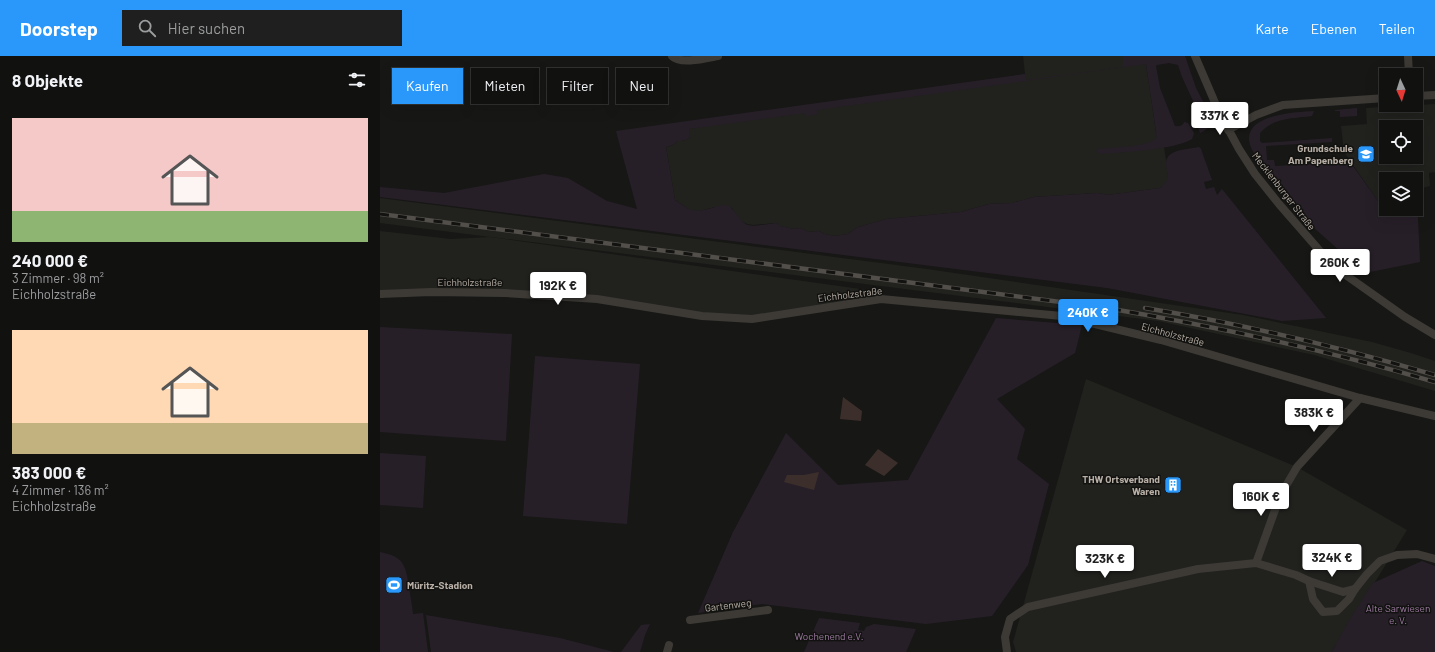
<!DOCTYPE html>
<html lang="de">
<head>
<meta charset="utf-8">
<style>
	body { margin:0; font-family:Barlow,sans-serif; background:#1e1f1e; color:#f1f3f6; height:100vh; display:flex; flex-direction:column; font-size:15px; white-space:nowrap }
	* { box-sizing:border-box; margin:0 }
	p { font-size:13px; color:#9c9d9f }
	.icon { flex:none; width:22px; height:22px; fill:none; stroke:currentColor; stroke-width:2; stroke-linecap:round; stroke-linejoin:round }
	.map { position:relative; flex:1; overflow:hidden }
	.panel { display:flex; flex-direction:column; background:#111110; width:380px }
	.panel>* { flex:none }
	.banner { position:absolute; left:12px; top:12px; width:380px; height:36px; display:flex; gap:8px }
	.needle { width:26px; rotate:176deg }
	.controls { position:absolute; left:999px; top:12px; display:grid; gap:8px }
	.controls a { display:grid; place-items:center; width:44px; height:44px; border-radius:0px; background:#111110; box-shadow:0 4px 16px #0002,0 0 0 1px #303130; font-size:20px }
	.price { position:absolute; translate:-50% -34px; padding:0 9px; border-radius:4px; background:#fff; color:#222; font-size:13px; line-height:26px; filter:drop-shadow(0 1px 2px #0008) }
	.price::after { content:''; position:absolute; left:50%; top:24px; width:12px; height:9px; margin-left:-6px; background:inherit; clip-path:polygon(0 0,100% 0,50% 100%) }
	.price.selected { background:#2a98fb; color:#fff }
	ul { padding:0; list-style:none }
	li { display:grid; align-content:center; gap:8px; height:212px; padding:0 12px }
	li span { display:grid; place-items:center; height:124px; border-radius:0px; color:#555 }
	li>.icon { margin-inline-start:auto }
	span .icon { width:72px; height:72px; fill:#fffc; stroke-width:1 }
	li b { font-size:17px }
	h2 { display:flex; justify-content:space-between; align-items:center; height:48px; padding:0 12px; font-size:17px }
	.tag { padding:0 14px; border-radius:0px; background:#111110; box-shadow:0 4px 16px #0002,0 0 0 1px #303130; font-size:14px; line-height:36px }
	.tag.selected { background:#2a98fb; color:#fff }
	header { display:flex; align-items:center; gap:24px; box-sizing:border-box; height:56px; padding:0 20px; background:#2a98fb; color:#fff }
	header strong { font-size:19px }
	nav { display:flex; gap:22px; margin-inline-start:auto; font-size:14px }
	.search { width:280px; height:36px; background:#1e1f1e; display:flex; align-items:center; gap:10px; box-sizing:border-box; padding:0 14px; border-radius:0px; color:#9c9d9f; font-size:15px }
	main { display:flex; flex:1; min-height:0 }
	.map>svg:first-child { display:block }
	.built { fill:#21211e; fill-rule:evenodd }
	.green { fill:#271f28 }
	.water { fill:#3c2f2b }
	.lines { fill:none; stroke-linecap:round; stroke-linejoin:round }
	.minor { stroke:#3d3a36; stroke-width:8 }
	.rail-casing { stroke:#524e49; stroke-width:4.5 }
	.rail { stroke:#121210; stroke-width:3; stroke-dasharray:9; stroke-linecap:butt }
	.labels { text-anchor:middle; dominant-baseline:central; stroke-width:3; stroke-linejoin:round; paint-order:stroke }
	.poi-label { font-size:10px; font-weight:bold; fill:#b8afa6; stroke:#121210; text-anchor:end }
	.street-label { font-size:10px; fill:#b8afa6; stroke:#121210 }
	.park-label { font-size:10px; fill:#9f7da4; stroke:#121210 }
</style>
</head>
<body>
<header>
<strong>Doorstep</strong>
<div class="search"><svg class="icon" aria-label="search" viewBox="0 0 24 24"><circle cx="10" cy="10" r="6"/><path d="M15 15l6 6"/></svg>Hier suchen</div>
<nav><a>Karte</a><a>Ebenen</a><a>Teilen</a></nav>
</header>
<main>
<section class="panel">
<h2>8 Objekte<svg class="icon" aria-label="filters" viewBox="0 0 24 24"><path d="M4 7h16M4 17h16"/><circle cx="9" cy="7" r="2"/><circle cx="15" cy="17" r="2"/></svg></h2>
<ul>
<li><span style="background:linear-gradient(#f6c9c9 75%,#8fb573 0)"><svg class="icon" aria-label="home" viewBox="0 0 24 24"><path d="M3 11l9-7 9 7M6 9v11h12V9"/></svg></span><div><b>240 000 €</b><p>3 Zimmer · 98 m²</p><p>Eichholzstraße</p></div></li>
<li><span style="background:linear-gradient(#ffd9b3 75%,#c2b280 0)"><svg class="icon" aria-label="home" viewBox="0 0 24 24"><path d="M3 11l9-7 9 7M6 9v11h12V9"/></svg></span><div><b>383 000 €</b><p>4 Zimmer · 136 m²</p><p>Eichholzstraße</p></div></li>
</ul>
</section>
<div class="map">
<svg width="1055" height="596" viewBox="0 0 1055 596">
	<rect width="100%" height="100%" fill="#171715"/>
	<g class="built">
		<polygon points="643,0 768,0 766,8 776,76 778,82 784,91 786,104 788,121 788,126 785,130 780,132 728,139 718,137 654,141 632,147 609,148 581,156 507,163 478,171 468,178 455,180 444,178 439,175 429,176 420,172 413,173 399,170 396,167 373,169 367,168 359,164 352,152 335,151 320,155 311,155 295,144 286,91 293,89 297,85 303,85 310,81 308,73 645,18"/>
		<path d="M1055,48V116L1049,117L1050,130L1038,133L1036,142V123H1006V145H998L964,96L961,70L987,68L986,52ZM1006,71H1036V101H1006Z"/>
		<polygon points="0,142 547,213 863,259 992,286 1031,297 1055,305 1055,335 934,299 778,265 0,167"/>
		<polygon points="0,175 71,183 110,181 495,235 501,243 372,263 217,243 0,238"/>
		<polygon points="706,323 917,411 1027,474 952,596 636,596 633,586"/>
	</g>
	<g class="green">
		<path d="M743,0H805L816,32L831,61C831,69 828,74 820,77L816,66L821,64V62L802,21L798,9L789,7L777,9L776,10L780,32L795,70C799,71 803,70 804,66L808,67L814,77L812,83C794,94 743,96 721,98L718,96V92L720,93C736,91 765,92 777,82L766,8L437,54L438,58L426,60L425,57L309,73L310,81C306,85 302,85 297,85L293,89L286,91L295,144C312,156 313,157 332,152C336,151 341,149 345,149C355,150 357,165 368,169C376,171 387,168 396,167L400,170L413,173L420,172L429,176L439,175L444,178L455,180L468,178L478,171L507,163L581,156L609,148L632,147L654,141L718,137L728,139L780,132C797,123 778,107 791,98C798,93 810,93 819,91L821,93L832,124L824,126L826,133L834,131L837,139L842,133L946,262L902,265L727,232L0,141V131L64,137L164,118L188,122L227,145L257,153L236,75L645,18L646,24L743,11Z"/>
		<polygon points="977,52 977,60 960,61 960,55 955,55 955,54"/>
		<path d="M934,55L932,60C911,63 895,61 880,77V85L882,87L952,82V86L886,90L887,104H894L895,110L970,106L998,145H1006V153H1036L1037,142L1040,206L985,217L933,171L886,111H884C878,103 870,94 869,84C867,58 917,56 934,55Z"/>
		<polygon points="616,262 702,269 695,297 617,343 645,373 637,403 669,428 648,509 612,560 546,568 382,548 318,557 353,476 406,377 458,429 528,424"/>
		<polygon points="0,271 132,278 126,385 0,376"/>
		<polygon points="155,300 260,308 247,468 143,460"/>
		<polygon points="0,397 46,400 43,452 0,449"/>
		<path d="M0,496C24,501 25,508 29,530C30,539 32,549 33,558L43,557L48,596H0Z"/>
		<polygon points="1042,505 1055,510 1055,596 952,596 968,567 993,527"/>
		<polygon points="46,559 180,582 234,596 51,596"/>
		<polygon points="439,562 480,567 478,574 484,575 486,571 494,568 536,573 526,596 424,596"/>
		<polygon points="270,568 265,579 260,596 241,596 261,569"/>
	</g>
	<g class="water">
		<polygon points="463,341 482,355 481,365 460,363"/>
		<polygon points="498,393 518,407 504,420 485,409"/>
		<polygon points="439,416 434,434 404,426 407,419 424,419"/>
	</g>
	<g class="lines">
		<g class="minor">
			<path d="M292,0C300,9 327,2 338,0"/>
			<polyline points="815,0 839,56 859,93 875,118 899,148 953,210 1025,261 1055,279"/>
			<polyline points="1028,0 1029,19"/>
			<polyline points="1036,40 1055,39"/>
			<polyline points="848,74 876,59 903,49 1006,42"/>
			<polyline points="0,238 51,236 125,237 217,243 322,260 372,263 501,243 682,260 781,284 980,342 1055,360"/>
			<polyline points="876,507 900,440 917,411 980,342"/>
			<polyline points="929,525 963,536 975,533"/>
			<polyline points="310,564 388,554"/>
			<polyline points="287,596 289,589"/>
			<polyline points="627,596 625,581 630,563 648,551 818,513 876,507 916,519 929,525 933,543 943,556 957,555 969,543 975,533 987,518 1000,505 1017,499 1037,498 1055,503"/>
		</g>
		<defs>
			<g id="rail">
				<path d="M0,158L727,252C838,271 947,294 1055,326"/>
				<path d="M765,252C863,268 959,291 1055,319"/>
			</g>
		</defs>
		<use href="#rail" class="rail-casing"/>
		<use href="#rail" class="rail"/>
	</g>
	<defs>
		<symbol id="school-square" viewBox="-11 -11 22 22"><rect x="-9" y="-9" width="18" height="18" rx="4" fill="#2a98fb" stroke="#121210"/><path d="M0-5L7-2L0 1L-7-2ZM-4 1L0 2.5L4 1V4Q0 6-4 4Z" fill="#fff"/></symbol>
		<symbol id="building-square" viewBox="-11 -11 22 22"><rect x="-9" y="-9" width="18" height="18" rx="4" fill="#2a98fb" stroke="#121210"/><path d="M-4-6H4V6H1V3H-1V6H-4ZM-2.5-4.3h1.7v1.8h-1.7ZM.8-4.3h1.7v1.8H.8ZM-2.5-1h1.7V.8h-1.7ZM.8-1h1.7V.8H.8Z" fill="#fff"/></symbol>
		<symbol id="stadium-square" viewBox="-11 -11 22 22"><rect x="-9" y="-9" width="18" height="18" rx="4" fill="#2a98fb" stroke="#121210"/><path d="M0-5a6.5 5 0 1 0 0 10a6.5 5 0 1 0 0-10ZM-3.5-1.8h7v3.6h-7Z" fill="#fff"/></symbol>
	</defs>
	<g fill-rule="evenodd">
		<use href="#school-square" x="976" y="88" width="20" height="20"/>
		<use href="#building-square" x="783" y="419" width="20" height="20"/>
		<use href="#stadium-square" x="4" y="519" width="20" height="20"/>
	</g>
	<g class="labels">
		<g class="poi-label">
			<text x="973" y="92">Grundschule<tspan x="973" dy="12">Am Papenberg</tspan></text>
			<text x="780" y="423">THW Ortsverband<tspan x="780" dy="12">Waren</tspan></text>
			<text x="27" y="529" text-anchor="start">Müritz-Stadion</text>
		</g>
		<g class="street-label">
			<text transform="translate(904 135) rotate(52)">Mecklenburger Straße</text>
			<text x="90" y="226">Eichholzstraße</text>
			<text transform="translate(470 238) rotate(-7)">Eichholzstraße</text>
			<text transform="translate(793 278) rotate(15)">Eichholzstraße</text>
			<text transform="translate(348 549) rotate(-7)">Gartenweg</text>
		</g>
		<g class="park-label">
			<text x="1018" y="552">Alte Sarwiesen<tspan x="1018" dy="12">e. V.</tspan></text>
			<text x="449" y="580">Wochenend e.V.</text>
		</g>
	</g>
</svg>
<div class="controls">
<a><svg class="needle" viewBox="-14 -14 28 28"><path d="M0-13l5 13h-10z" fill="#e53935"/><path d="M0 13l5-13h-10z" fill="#9c9d9f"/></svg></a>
<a><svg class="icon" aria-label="locate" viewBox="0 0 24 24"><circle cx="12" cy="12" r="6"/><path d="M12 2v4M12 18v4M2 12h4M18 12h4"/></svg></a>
<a><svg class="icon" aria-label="layers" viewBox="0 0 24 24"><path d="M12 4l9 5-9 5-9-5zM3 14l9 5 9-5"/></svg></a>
</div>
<b class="price" style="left:840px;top:80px">337K €</b>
<b class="price" style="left:960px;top:227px">260K €</b>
<b class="price" style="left:178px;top:250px">192K €</b>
<b class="price selected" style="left:708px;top:277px">240K €</b>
<b class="price" style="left:934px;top:377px">383K €</b>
<b class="price" style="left:881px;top:461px">160K €</b>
<b class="price" style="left:952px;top:522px">324K €</b>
<b class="price" style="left:725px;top:523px">323K €</b>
<div class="banner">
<a class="tag selected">Kaufen</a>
<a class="tag">Mieten</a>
<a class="tag">Filter</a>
<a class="tag">Neu</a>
</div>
</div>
</main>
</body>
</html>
